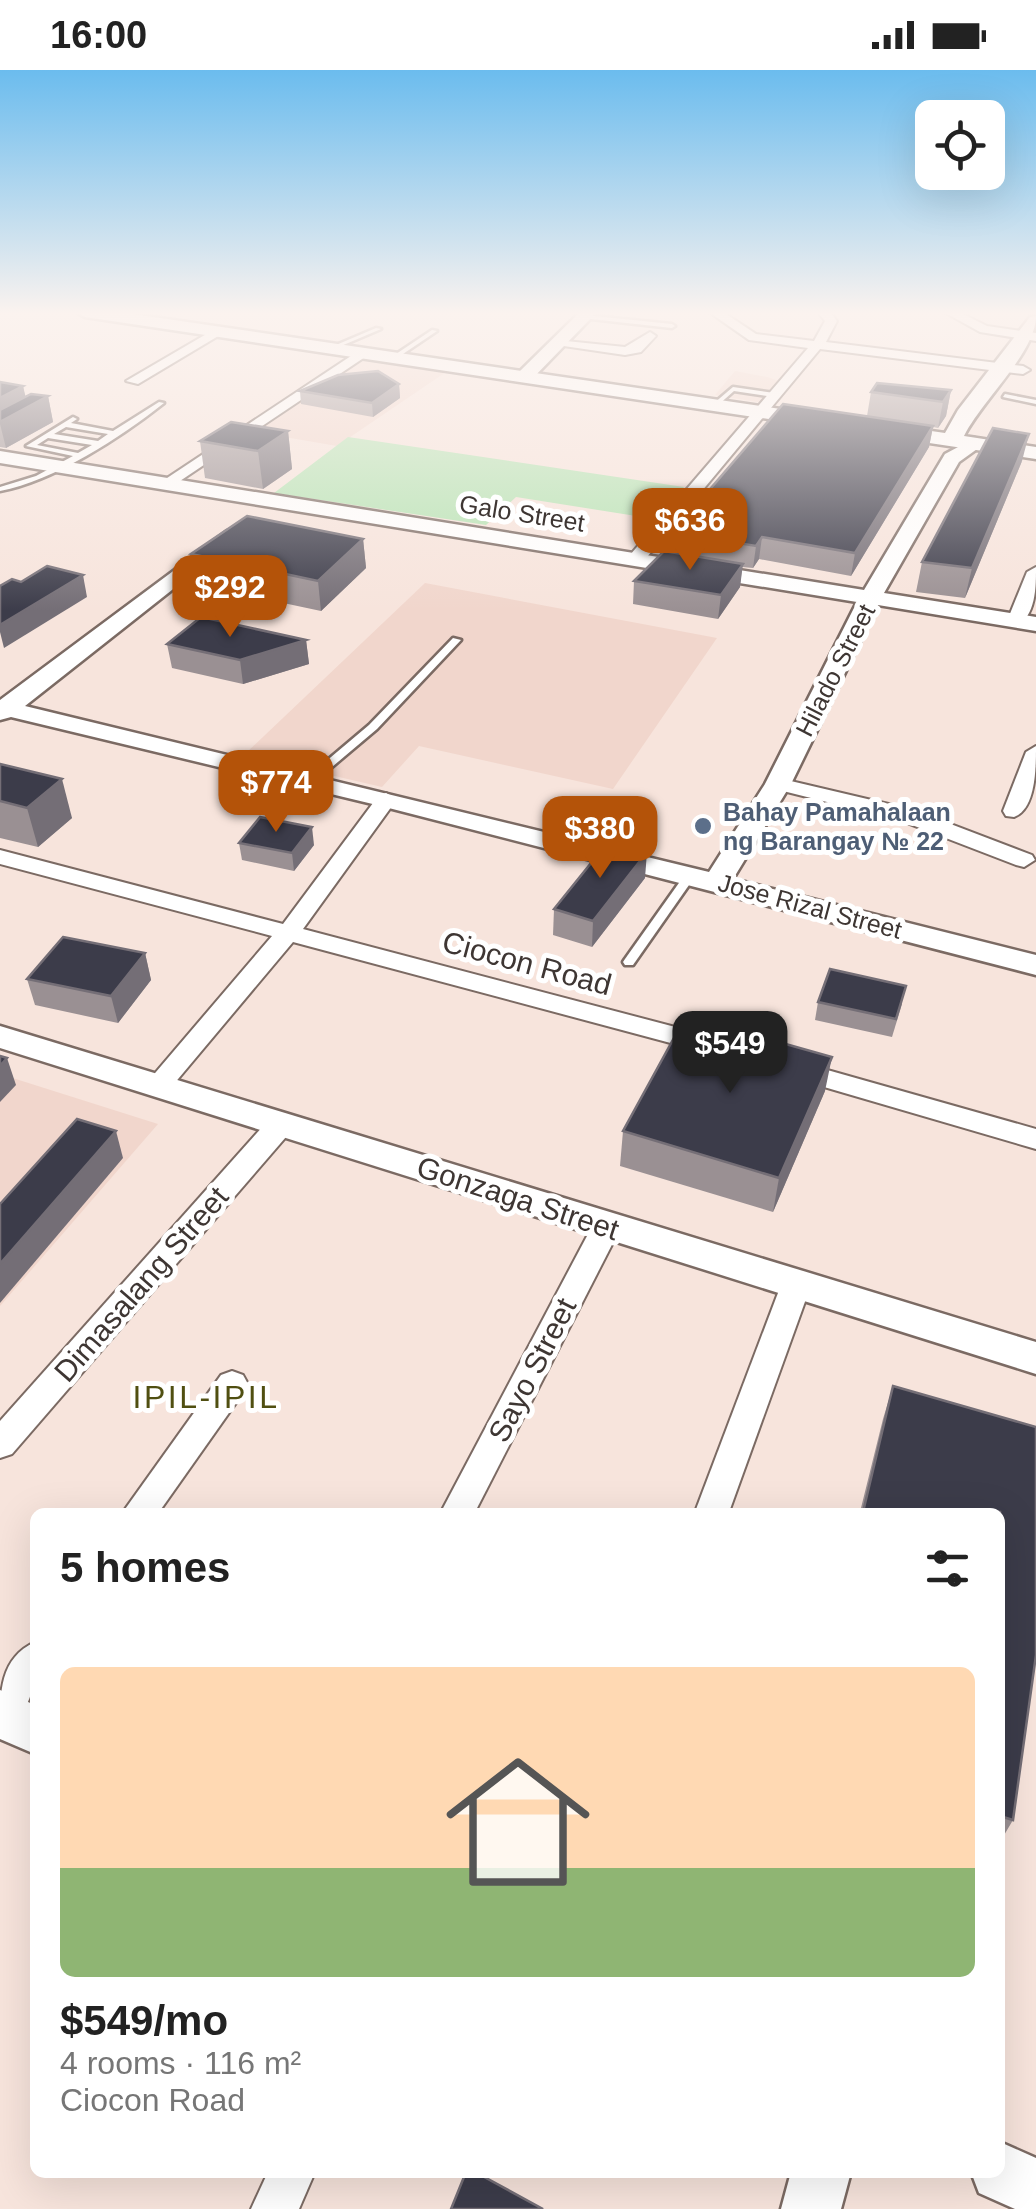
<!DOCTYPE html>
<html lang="en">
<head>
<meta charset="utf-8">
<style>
	body { margin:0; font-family:Arial,sans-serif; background:#f2f2f2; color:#222; height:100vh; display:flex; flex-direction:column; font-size:38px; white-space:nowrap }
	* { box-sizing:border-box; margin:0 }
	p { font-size:32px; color:#767676 }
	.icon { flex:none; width:55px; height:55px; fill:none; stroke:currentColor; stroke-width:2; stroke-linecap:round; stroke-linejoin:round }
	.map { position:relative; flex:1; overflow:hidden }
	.side { position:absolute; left:30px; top:1438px; width:975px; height:670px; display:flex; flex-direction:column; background:#fff; border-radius:15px; box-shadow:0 10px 40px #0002 }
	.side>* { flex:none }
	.buttons { position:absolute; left:915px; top:30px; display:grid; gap:20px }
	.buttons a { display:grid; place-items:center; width:90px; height:90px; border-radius:15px; background:#fff; box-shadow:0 10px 40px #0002; font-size:50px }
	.price { position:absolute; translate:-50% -85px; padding:0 22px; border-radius:20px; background:#b45309; color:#fff; font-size:32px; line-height:65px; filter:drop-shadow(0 2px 5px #0008) }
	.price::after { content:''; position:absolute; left:50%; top:60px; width:30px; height:22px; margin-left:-15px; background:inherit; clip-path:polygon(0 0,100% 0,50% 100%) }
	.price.current { background:#222; color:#fff }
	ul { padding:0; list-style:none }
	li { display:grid; align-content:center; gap:20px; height:530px; padding:0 30px }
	li span { display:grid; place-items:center; height:310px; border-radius:15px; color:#555 }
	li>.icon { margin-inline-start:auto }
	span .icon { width:180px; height:180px; fill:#fffc; stroke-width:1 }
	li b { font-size:42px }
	h2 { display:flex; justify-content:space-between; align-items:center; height:120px; padding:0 30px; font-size:42px }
	.status { display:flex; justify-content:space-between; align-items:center; height:70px; padding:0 50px; background:#fff; direction:ltr }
	.status svg { height:28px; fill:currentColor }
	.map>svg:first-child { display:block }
	.built { fill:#f1d6cc }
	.green { fill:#b5e3b3 }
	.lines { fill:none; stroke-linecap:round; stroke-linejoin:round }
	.service-casing { stroke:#7b6a63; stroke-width:5 }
	.minor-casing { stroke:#7b6a63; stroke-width:4 }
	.tertiary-casing { stroke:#7b6a63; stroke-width:5 }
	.secondary-casing { stroke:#7b6a63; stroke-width:5 }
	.service { fill:#fff; fill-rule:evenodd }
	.minor { fill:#fff; fill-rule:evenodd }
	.tertiary { fill:#fff; fill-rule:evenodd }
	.secondary { fill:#fff; fill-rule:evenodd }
	.wall { fill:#9a9093 }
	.shaded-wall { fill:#746e76 }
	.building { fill:#3c3c4a; stroke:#746e76; stroke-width:2.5 }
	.service-dot { fill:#5c6f8a; stroke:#fff; stroke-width:4 }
	.labels { text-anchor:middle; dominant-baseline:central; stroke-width:10; stroke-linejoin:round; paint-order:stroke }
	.far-street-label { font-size:25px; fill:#3e3633; stroke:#fff }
	.far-service-label { font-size:25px; font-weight:bold; fill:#4e5e75; stroke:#fff; text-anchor:start }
	.street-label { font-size:30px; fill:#3e3633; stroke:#fff }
	.neighbourhood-label { font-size:32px; letter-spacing:2.5px; fill:#504f11; stroke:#fff }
</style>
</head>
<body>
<div class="status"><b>16:00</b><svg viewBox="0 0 49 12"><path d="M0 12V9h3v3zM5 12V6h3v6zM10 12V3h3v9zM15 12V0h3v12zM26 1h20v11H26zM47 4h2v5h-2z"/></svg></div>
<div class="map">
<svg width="1036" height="2139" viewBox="0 0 1036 2139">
	<rect width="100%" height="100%" fill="#f7e4dc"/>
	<g class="built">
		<polygon points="358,289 446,302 337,376 250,361"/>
		<polygon points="735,301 767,307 782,312 763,333 715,325"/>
		<polygon points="425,513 717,568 613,719 419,676 382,717 244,685"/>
		<polygon points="0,1004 158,1054 0,1236"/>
	</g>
	<polygon class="green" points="348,367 684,417 655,449 516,427 486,455 274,423"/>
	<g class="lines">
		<defs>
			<g id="service">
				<polygon points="584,245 672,254 675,256 672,258 582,248"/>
				<polygon points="376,258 381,259 334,279 329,278"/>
				<polygon points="432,260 437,261 397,288 393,288 393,286"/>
				<polygon points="733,317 774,323 777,325 774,327 734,321 717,336 713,336 713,334"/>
				<polygon points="1005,324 1036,330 1036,334 1003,327"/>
				<path d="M159,332L164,333C121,367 54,411 0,421V417L36,406L73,386L26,376L73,347L77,349L71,353L113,361ZM66,357L108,364L98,371L54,364ZM48,368L92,375L78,383L37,375Z"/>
				<polygon points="453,568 461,570 377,659 313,713 305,713 305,709 369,655"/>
				<polygon points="690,802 696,805 633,895 625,895 623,892 625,889 686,803"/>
			</g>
			<g id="minor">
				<polygon points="709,242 723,242 756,264 814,271 825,251 818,242 830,242 837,251 826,272 1023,296 1030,300 1023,304 820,279 642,493 630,493 630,485 808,278 749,270"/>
				<polygon points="944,242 959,242 987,256 1036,263 1036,271 980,262"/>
				<polygon points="215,259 225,262 138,314 126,311"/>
				<polygon points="650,262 656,266 641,282 625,285 550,274 556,270 625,277"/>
				<polygon points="363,278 369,282 368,285 171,417 158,414"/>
				<path d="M1036,497C1036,517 1036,546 1016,556L1010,555L1007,551L1027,502Z"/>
				<path d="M1036,676C1036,697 1036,739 1014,747L1006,746L1003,741L1026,682Z"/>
				<polygon points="778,708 914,740 1032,785 1035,790 1024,797 1016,795 899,750 771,718 768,714"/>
				<polygon points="386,723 397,729 303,859 717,968 721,974 717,980 708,983 293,872 168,1021 150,1021 146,1015 150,1009 272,866 0,794 0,780 283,854 379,725"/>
				<polygon points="792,990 1036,1059 1036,1079 783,1005 779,999 783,993"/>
				<polygon points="282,1043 292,1046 296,1053 292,1060 12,1384 0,1388 0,1351 272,1046"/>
				<polygon points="606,1146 616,1149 621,1157 475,1442 441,1442 596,1149"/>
				<polygon points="796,1203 807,1207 811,1215 729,1442 695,1442 781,1215 785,1207"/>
				<polygon points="232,1301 243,1305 248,1314 243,1323 159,1442 123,1442 221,1305"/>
				<path d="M35,1572C35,1607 37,1643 0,1658C0,1622 0,1588 35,1572Z"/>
				<polygon points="268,2102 315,2102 299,2139 251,2139"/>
			</g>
			<g id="tertiary">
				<polygon points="580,242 597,242 531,310 519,310 519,302"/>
				<polygon points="975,368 984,374 959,392 884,523 1036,547 1036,561 878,535 791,714 733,809 1036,885 1036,905 381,736 11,647 0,650 0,630 227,461 234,463 237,467 234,471 25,636 709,802 765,714 857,532 0,393 0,381 864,520 945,384"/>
				<polygon points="0,956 1036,1272 1036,1304 0,978"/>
				<polygon points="0,1620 35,1635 35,1684 0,1669"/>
				<polygon points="1000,2072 1036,2088 1036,2139 1015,2139 979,2123 971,2102 1000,2102"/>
				<polygon points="791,2102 851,2102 841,2139 781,2139"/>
			</g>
			<path id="secondary" d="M76,242H119L945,363L958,340L1030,247L1036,246C1036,282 982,330 964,366L1036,377V389L85,247Z"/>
		</defs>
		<use href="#service" class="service-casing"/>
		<use href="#minor" class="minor-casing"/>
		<use href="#tertiary" class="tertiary-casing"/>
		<use href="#secondary" class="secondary-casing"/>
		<use href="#service" class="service"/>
		<use href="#minor" class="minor"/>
		<use href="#tertiary" class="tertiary"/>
		<use href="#secondary" class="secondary"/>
	</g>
	<g class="wall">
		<polygon points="0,312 23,316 25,327 48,326 53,352 6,378 0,377"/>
		<polygon points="399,314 400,328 373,347 301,334 300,321"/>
		<polygon points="951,320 946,346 938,358 933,357 929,377 851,506 759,489 753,498 742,497 740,517 718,549 633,534 634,511 680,484 681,453 867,346 871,322"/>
		<polygon points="288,361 292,399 263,419 205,408 200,371"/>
		<polygon points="1022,391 965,528 916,522 922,492"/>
		<polygon points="363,469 366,498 321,541 195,514 191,484"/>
		<polygon points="306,570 309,594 243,614 172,598 167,574"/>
		<polygon points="0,694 72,748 38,777 0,768"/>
		<polygon points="239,773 314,775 294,801 242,790"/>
		<polygon points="645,808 592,877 553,865 554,839"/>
		<polygon points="145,883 151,910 118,953 35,935 27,909"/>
		<polygon points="818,932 902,934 892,967 815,950"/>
		<polygon points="825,1021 773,1142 620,1096 623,1061"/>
		<polygon points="893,1316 1036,1357 1036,1585 1013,1750 1000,1772 1000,1442 860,1442 883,1349"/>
	</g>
	<g class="shaded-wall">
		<polygon points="399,314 400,328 373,347 372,333"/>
		<polygon points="23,316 28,337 48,326 53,352 6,378 0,354 0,328"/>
		<polygon points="951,320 946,346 938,358 943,332"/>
		<polygon points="933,356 929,377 851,506 855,483"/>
		<polygon points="288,361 292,399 263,419 258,381"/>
		<polygon points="1029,364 1022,391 965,528 972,498"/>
		<polygon points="762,467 759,489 753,498 756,476"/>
		<polygon points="363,469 366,498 321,541 318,511"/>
		<polygon points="743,494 740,517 718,549 721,525"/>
		<polygon points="83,505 87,527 4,578 0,562 0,555"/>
		<polygon points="306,570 309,594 243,614 240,590"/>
		<polygon points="62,709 72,748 38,777 27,738"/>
		<polygon points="312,757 314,775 294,801 292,783"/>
		<polygon points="647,782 645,808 592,877 593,851"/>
		<polygon points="145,883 151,910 118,953 111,926"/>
		<polygon points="832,987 825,1021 773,1142 779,1108"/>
		<polygon points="7,988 16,1015 0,1032 0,996"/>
		<polygon points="116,1061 123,1088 0,1233 0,1194"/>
	</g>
	<g class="building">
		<polygon points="378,301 399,314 372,333 300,321 338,305"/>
		<polygon points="0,312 23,316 0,328"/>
		<polygon points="877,313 951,320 943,332 871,322"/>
		<polygon points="31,324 48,326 0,352 0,340"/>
		<polygon points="783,334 933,356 855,483 762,467 756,476 682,464 691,455 681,453"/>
		<polygon points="231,352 288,361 258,381 200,371"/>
		<polygon points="993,358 1029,364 972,498 922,492"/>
		<polygon points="247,446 363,469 318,511 191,484"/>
		<polygon points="664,481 743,494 721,525 634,511"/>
		<polygon points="47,496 83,505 0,555 0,516 12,509 21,512"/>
		<polygon points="201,547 306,570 240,590 167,574"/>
		<polygon points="0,694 62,709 27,738 0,731"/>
		<polygon points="260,747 312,757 292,783 239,773"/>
		<polygon points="608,772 647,782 593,851 554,839"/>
		<polygon points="63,867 145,883 111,926 27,909"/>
		<polygon points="830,899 906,916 896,949 818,932"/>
		<polygon points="686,946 832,987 779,1108 623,1061"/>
		<polygon points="0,986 7,988 0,996"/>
		<polygon points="77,1049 116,1061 0,1194 0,1134"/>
		<polygon points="893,1316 1036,1357 1036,1585 1013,1750 1000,1746 1000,1442 863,1442"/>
		<polygon points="466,2102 475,2102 543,2139 451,2139"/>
	</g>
	<linearGradient id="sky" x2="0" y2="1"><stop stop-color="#6bbcee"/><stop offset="0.45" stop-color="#fbf3ef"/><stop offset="1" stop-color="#fbf3ef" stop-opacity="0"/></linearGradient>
	<rect width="1036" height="541" fill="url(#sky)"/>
	<circle class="service-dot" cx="703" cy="756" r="10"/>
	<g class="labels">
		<g class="far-street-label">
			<text transform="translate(522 443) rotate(9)">Galo Street</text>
			<text transform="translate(835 600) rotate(-63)">Hilado Street</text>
			<text transform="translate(810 836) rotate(15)">Jose Rizal Street</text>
		</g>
		<g class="far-service-label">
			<text x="723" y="742">Bahay Pamahalaan<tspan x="723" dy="29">ng Barangay № 22</tspan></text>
		</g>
		<g class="street-label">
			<text transform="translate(527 893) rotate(15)">Ciocon Road</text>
			<text transform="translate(518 1128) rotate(18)">Gonzaga Street</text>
			<text transform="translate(141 1214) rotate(-49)">Dimasalang Street</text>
			<text transform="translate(532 1300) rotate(-63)">Sayo Street</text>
		</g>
		<g class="neighbourhood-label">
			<text x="206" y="1327">IPIL-IPIL</text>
		</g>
	</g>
</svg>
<div class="buttons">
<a><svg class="icon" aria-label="locate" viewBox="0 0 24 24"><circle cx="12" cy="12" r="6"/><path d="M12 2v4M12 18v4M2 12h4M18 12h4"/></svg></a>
</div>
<b class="price" style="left:690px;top:503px">$636</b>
<b class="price" style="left:230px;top:570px">$292</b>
<b class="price" style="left:276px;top:765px">$774</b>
<b class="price" style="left:600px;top:811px">$380</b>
<b class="price current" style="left:730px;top:1026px">$549</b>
<section class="side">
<h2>5 homes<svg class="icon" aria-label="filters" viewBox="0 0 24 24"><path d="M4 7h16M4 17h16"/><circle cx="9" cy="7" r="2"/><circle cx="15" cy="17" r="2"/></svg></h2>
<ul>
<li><span style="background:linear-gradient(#ffd9b3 65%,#8fb573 0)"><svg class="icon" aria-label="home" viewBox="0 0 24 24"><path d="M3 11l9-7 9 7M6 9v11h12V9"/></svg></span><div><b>$549/mo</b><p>4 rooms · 116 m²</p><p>Ciocon Road</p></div></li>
</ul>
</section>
</div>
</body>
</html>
